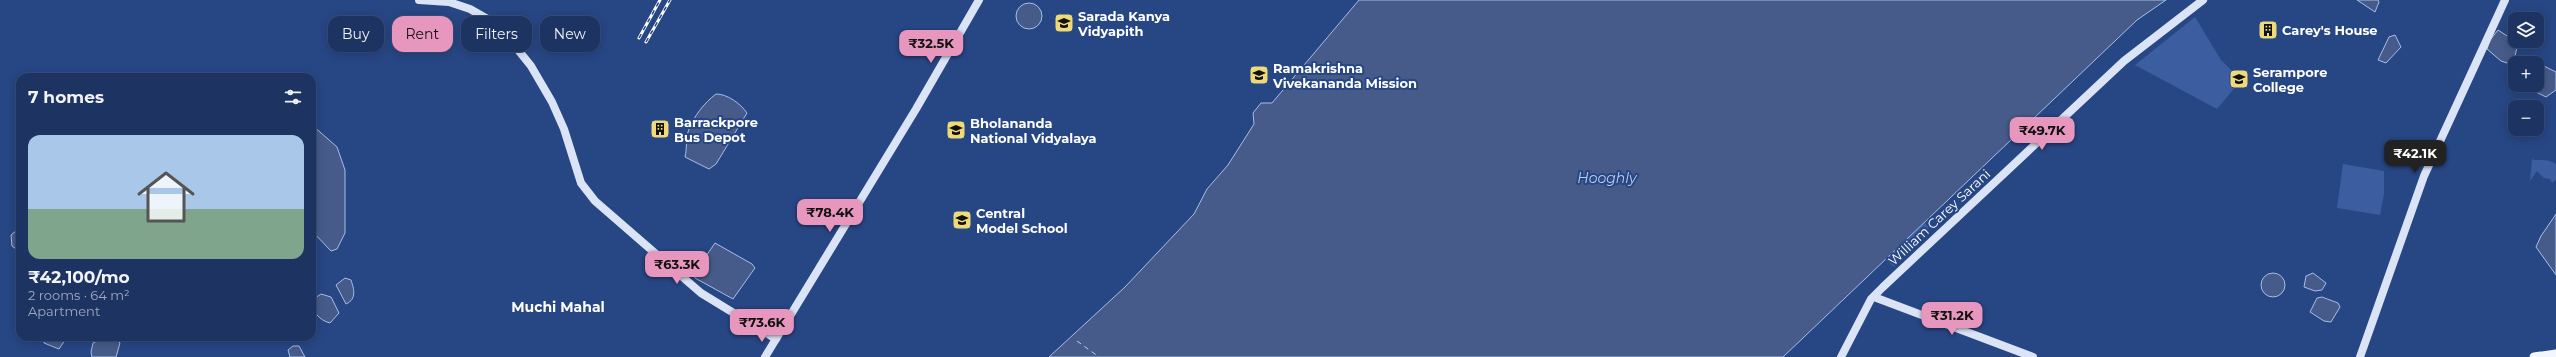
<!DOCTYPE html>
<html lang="en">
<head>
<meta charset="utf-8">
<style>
	body { margin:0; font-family:Montserrat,sans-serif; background:#253c69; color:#f1f3f6; height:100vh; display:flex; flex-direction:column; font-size:15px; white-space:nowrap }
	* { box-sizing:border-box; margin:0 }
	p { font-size:13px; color:#a0aabe }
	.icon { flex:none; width:22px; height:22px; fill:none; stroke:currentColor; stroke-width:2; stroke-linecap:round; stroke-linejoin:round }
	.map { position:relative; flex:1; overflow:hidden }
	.side { position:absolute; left:16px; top:73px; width:300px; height:268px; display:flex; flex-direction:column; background:#1d3463; border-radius:12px; box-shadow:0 2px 10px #0003,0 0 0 1px #3b4f78 }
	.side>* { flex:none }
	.guide { position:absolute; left:328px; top:16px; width:380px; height:36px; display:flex; gap:8px }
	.tools { position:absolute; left:2508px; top:12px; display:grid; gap:8px }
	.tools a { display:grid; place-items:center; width:36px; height:36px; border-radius:8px; background:#1d3463; box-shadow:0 2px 10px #0003,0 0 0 1px #3b4f78; font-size:20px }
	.price { position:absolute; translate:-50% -34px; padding:0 9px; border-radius:8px; background:#e797bd; color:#111; font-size:13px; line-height:26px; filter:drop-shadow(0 1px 2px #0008) }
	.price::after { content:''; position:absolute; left:50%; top:24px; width:12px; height:9px; margin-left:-6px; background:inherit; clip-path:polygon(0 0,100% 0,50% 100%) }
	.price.selected { background:#222; color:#fff }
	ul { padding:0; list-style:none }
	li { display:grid; align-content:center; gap:8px; height:212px; padding:0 12px }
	li span { display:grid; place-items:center; height:124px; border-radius:12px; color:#555 }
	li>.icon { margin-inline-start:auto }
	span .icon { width:72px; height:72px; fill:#fffc; stroke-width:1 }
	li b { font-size:17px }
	h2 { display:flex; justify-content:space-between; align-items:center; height:48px; padding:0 12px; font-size:17px }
	.tag { padding:0 14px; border-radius:12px; background:#1d3463; box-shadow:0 2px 10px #0003,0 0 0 1px #3b4f78; font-size:14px; line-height:36px }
	.tag.selected { background:#e797bd; color:#111 }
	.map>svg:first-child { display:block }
	.green { fill:#3c5ea1 }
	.water { fill:#465b89; stroke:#a6bee8 }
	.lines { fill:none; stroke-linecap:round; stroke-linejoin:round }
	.ferry { stroke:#bdceef; stroke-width:1; stroke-dasharray:5 4; stroke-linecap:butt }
	.secondary { stroke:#dbe4f7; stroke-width:8 }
	.primary { stroke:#f3f6fe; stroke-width:9 }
	.rail-casing { stroke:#fff; stroke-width:3 }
	.rail { stroke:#274684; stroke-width:1.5; stroke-dasharray:4.5; stroke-linecap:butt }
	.labels { text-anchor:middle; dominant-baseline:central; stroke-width:4; stroke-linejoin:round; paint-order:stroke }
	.poi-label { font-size:13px; font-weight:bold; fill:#fff; stroke:#274684; text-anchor:start }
	.street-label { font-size:13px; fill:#fff; stroke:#274684 }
	.water-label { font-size:14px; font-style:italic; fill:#bdceef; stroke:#274684 }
	.neighbourhood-label { font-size:14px; font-weight:bold; fill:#fff; stroke:#274684 }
</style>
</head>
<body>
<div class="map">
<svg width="2556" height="357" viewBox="0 0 2556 357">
	<rect width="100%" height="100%" fill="#274684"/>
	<g class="green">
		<polygon points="2195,17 2221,60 2241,80 2217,109 2135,65"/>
		<path d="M2532,159C2538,162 2544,157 2556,164V180L2552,183L2550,179L2544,178L2537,171L2530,181Z"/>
		<polygon points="2343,164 2384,171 2384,194 2380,215 2337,208"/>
		<polygon points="1921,218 1929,228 1900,257 1895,250 1899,258 1894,267 1882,257"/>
	</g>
	<g class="water">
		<polygon points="1359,0 2166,0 2137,20 1783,357 1049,357 1125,287 1194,214 1207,189 1228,165 1254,124 1253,113 1261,103 1272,103"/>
		<polygon points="2357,0 2378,0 2379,2 2375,12"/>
		<circle cx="1029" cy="16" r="13"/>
		<polygon points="2498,30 2518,43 2513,65 2501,61 2487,49 2490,40"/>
		<polygon points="2395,35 2401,47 2386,63 2378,60 2389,37"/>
		<polygon points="2542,65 2556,72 2556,90 2546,97 2526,87 2527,85 2537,85 2537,66"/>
		<path d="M716,94C727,94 740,103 747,113L716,164L709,169L685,157C687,149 686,137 688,132C693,117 704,103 716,94Z"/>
		<polygon points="312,125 337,147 345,170 345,233 337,249 331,251 312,231"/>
		<polygon points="2556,214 2556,275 2536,247 2541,236"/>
		<polygon points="17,230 20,232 20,252 12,246 11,235"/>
		<polygon points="715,243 752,264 755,268 733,299 695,278 693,275"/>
		<circle cx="2273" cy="285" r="12"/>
		<polygon points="2313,273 2326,283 2322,290 2315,291 2304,287 2306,276"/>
		<path d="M345,278L351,280C354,289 357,299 346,304L336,285Z"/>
		<path d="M321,294L331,297L339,313L330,323C319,320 312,312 312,300Z"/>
		<polygon points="2322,297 2338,303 2340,307 2331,322 2324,321 2310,312 2317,298"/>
		<polygon points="44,337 67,337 59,349 44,343"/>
		<polygon points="106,337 115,338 120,343 116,357 92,357 91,352 93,343"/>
		<polygon points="293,346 299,346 305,357 290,357 288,350"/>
	</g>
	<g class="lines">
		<polyline class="ferry" points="1077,341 1099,357"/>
		<g class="secondary">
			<polyline points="419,0 449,2 470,9 498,25 531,66 552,102 564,129 581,183 595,201 701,293 776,339"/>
			<polyline points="1874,297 2033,357"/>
			<polyline points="765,357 916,109 979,0"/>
			<polyline points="1841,357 1871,299 1883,287 2124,61 2203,0"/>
			<polyline points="2360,357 2424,176 2505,0"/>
		</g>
		<polyline class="primary" points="2534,357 2556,354"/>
		<defs>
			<g id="rail">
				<polyline points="639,38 660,0"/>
				<polyline points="646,42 670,0"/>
			</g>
		</defs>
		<use href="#rail" class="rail-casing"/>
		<use href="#rail" class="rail"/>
	</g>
	<defs>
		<symbol id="school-square" viewBox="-11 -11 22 22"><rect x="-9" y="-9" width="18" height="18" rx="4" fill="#efda78" stroke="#274684"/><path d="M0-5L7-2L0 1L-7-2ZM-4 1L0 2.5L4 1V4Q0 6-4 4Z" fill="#111"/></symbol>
		<symbol id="building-square" viewBox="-11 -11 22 22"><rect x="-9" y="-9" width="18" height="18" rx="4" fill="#efda78" stroke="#274684"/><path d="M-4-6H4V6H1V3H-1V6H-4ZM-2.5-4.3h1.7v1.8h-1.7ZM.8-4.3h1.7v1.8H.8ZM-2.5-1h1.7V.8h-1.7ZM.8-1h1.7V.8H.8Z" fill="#111"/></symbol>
		<symbol id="university-square" viewBox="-11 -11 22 22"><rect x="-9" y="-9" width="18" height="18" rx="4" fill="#efda78" stroke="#274684"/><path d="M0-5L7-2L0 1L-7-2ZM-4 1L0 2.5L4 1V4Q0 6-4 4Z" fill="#111"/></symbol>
	</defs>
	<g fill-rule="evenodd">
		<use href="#school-square" x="1053" y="12" width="22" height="22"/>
		<use href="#building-square" x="2257" y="19" width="22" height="22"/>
		<use href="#school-square" x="1248" y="64" width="22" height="22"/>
		<use href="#university-square" x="2228" y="68" width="22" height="22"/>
		<use href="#building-square" x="649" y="118" width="22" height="22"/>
		<use href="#school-square" x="945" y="119" width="22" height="22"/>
		<use href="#school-square" x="951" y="209" width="22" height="22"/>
	</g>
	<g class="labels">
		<g class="poi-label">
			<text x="1078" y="16">Sarada Kanya<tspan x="1078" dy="15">Vidyapith</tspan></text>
			<text x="2282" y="30">Carey's House</text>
			<text x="1273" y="68">Ramakrishna<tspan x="1273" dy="15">Vivekananda Mission</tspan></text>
			<text x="2253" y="72">Serampore<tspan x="2253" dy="15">College</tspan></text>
			<text x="674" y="122">Barrackpore<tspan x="674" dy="15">Bus Depot</tspan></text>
			<text x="970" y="123">Bholananda<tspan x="970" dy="15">National Vidyalaya</tspan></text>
			<text x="976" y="213">Central<tspan x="976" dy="15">Model School</tspan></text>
		</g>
		<g class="street-label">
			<text transform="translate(1939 217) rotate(-43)">William Carey Sarani</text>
		</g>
		<g class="water-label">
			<text x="1607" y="178">Hooghly</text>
		</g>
		<g class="neighbourhood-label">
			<text x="558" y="307">Muchi Mahal</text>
		</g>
	</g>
</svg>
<div class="tools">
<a><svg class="icon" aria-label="layers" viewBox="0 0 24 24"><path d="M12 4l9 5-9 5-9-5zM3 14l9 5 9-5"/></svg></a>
<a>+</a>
<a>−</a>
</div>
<b class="price" style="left:931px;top:64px">₹32.5K</b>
<b class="price" style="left:2042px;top:151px">₹49.7K</b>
<b class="price selected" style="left:2415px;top:174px">₹42.1K</b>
<b class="price" style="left:830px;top:233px">₹78.4K</b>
<b class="price" style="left:677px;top:285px">₹63.3K</b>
<b class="price" style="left:1952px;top:336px">₹31.2K</b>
<b class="price" style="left:762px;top:343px">₹73.6K</b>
<div class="guide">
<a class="tag">Buy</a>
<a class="tag selected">Rent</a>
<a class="tag">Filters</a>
<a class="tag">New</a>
</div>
<section class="side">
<h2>7 homes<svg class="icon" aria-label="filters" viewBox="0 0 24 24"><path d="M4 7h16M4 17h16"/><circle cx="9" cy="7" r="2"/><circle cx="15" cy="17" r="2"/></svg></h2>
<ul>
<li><span style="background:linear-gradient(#a9c7e8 60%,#7fa58c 0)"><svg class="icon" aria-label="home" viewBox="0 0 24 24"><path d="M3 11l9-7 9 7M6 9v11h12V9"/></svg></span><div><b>₹42,100/mo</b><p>2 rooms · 64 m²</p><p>Apartment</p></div></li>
</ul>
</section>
</div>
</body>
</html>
